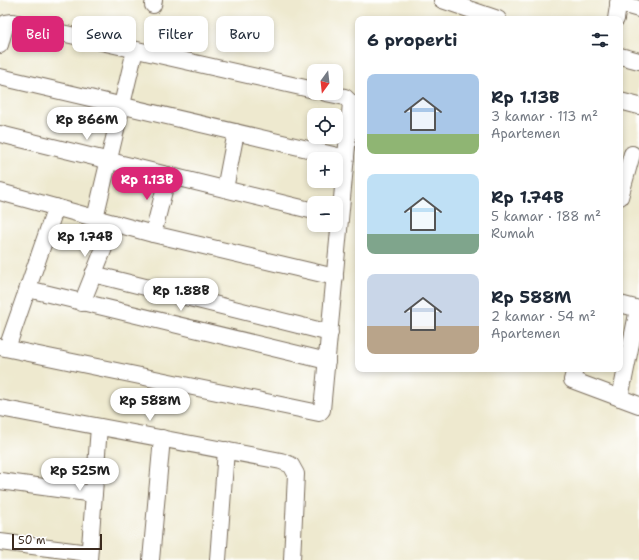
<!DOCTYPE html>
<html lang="id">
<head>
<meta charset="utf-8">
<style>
	body { margin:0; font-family:"Shantell Sans",sans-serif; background:#f2f2f3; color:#1f2937; height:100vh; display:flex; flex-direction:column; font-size:15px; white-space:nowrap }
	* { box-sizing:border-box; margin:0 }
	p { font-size:13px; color:#747a83 }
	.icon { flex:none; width:22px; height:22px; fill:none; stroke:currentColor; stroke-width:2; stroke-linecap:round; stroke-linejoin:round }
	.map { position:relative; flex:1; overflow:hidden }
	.drawer { position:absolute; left:355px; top:16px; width:268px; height:356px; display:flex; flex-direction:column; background:#fff; border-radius:8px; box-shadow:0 2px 6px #0003 }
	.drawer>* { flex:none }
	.hud { position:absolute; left:12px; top:16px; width:283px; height:36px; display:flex; gap:8px }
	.needle { width:26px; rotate:195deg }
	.buttons { position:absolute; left:307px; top:64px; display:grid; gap:8px }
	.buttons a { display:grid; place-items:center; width:36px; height:36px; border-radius:8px; background:#fff; box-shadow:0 2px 6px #0003; font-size:20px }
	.scale { position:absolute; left:12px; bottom:10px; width:90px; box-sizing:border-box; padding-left:4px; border:2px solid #3b2a1e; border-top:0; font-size:11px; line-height:14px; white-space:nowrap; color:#3b2a1e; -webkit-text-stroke:3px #fff; paint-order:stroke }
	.price { position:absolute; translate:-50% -34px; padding:0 9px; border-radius:14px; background:#fff; color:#222; font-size:13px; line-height:26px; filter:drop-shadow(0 1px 2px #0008) }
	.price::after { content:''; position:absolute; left:50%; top:24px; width:12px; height:9px; margin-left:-6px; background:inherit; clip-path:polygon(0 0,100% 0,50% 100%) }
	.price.active { background:#db2777; color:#fff }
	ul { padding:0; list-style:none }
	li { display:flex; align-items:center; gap:12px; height:100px; padding:0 12px }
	li span { display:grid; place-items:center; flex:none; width:112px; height:80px; border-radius:8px; color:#555 }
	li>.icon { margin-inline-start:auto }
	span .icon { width:48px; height:48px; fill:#fffc; stroke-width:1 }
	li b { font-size:17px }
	h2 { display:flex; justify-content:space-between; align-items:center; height:48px; padding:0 12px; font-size:17px }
	.pill { padding:0 14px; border-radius:8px; background:#fff; box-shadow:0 2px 6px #0003; font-size:14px; line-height:36px }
	.pill.active { background:#db2777; color:#fff }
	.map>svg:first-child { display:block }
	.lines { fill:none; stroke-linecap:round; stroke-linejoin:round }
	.minor-casing { stroke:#7a6d5c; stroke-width:18 }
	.minor { stroke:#fff; stroke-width:16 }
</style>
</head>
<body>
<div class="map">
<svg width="639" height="560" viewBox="0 0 639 560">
	<rect width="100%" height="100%" fill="#fff"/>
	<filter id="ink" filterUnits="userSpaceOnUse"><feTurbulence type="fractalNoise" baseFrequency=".025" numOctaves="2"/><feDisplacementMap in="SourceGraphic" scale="8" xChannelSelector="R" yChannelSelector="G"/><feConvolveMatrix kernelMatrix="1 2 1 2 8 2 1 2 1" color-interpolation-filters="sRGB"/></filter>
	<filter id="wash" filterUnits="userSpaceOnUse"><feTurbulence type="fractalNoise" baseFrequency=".012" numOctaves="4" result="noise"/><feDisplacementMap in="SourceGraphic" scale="16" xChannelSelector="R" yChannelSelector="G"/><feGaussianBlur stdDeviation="0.9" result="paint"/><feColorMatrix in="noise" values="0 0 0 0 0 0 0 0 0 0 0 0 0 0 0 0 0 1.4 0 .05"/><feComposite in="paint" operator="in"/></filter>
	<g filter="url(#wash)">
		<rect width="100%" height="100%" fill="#eee9cf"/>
	</g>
	<g filter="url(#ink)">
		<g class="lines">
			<defs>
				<g id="minor">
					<polyline points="442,0 498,19"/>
					<polyline points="618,3 639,9"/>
					<polyline points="153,5 154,0"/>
					<polyline points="616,19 619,0"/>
					<polyline points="0,45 6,23 13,22 314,90"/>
					<polyline points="620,56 639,61"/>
					<polyline points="0,77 346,158"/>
					<polyline points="620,101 639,106"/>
					<polyline points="0,134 314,211"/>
					<polyline points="225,189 236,132"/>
					<polyline points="0,192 153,234 335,277"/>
					<polyline points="620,197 632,154"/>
					<polyline points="95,218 135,50"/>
					<polyline points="153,234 168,175"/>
					<polyline points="93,274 330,333"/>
					<polyline points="28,289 327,361"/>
					<polyline points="82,303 114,223"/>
					<polyline points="620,304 639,309"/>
					<polyline points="0,347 319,413 322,410 351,103 345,97 326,93"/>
					<polyline points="7,348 56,207"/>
					<polyline points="575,369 572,380 639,405"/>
					<polyline points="620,398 638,309"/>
					<polyline points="0,408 281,461 291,465 296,474 292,560"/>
					<polyline points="0,481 94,494"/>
					<polyline points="0,542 89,553"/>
					<polyline points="89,560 99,427"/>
					<polyline points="151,560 162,438"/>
					<polyline points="218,560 226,450"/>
				</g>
			</defs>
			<use href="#minor" class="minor-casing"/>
			<use href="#minor" class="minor"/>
		</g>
	</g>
</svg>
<div class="buttons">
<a><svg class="needle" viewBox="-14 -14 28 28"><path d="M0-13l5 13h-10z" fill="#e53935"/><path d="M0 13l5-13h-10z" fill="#747a83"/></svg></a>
<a><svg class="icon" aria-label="locate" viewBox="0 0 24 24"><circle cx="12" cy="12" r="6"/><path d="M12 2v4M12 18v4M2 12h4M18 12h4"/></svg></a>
<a>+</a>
<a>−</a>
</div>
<div class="scale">50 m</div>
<b class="price" style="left:87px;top:141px">Rp 866M</b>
<b class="price active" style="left:147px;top:201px">Rp 1.13B</b>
<b class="price" style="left:85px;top:258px">Rp 1.74B</b>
<b class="price" style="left:181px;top:312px">Rp 1.88B</b>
<b class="price" style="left:150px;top:422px">Rp 588M</b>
<b class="price" style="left:80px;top:492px">Rp 525M</b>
<div class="hud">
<a class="pill active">Beli</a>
<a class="pill">Sewa</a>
<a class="pill">Filter</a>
<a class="pill">Baru</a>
</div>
<section class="drawer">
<h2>6 properti<svg class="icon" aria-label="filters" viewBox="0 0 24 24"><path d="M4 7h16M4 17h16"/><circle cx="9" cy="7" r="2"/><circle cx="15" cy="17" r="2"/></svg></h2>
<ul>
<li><span style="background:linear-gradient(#a9c7e8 75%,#8fb573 0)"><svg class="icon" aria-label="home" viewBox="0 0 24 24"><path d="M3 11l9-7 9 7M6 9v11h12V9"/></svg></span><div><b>Rp 1.13B</b><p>3 kamar · 113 m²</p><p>Apartemen</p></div></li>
<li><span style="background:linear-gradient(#bfe0f5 75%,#7fa58c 0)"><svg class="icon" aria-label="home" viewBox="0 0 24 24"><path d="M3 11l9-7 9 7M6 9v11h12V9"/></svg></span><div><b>Rp 1.74B</b><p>5 kamar · 188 m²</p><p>Rumah</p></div></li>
<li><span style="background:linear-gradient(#c9d6e8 65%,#b9a48a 0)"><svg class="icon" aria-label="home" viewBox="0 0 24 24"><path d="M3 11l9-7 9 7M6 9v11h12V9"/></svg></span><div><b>Rp 588M</b><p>2 kamar · 54 m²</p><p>Apartemen</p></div></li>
</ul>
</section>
</div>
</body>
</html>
